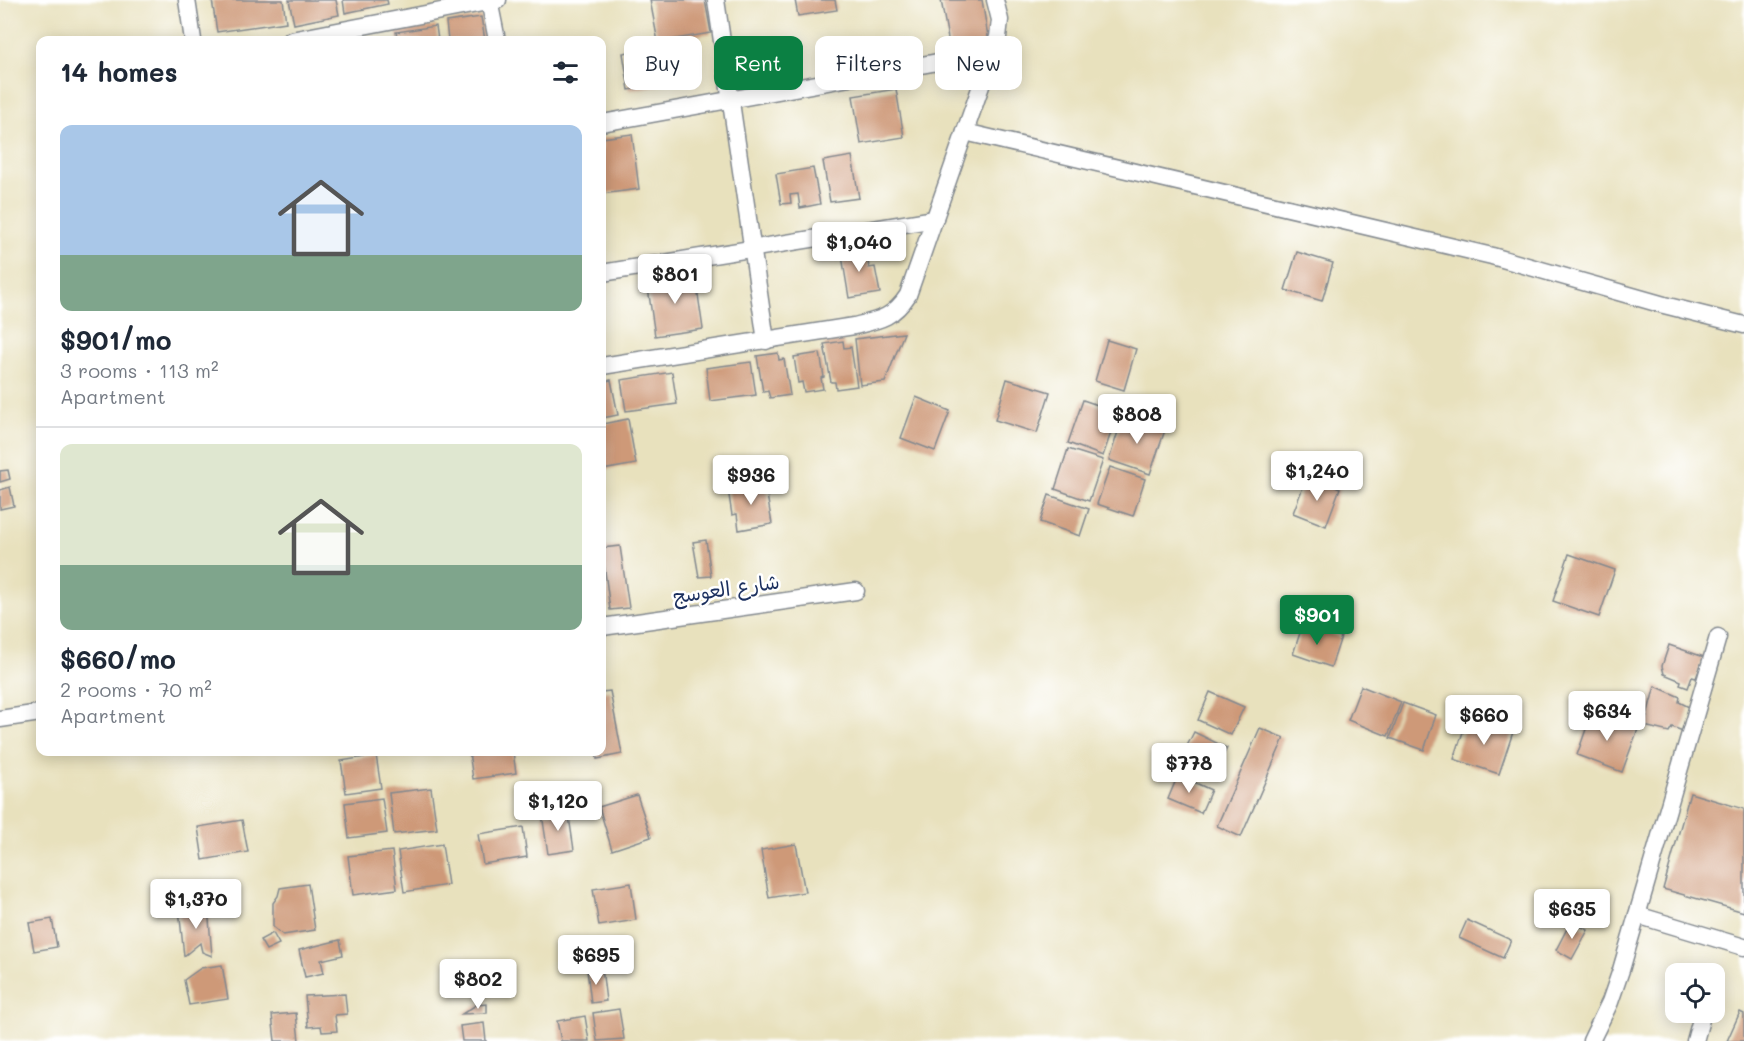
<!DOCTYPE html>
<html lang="en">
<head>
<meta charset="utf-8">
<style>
	body { margin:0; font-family:Mali,"Playpen Sans Arabic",sans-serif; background:#f6f6f7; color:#1f2937; height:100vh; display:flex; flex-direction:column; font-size:22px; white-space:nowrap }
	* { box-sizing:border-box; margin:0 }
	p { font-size:20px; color:#747a83 }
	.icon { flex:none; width:33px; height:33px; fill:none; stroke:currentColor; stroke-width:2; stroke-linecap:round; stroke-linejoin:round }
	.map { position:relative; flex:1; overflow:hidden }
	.sheet { position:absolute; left:36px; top:36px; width:570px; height:720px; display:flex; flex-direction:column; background:#fff; border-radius:12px; box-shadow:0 3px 15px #0003 }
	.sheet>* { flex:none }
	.hud { position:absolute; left:624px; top:36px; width:570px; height:54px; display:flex; gap:12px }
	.fabs { position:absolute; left:1665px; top:963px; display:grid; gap:12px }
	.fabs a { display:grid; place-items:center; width:60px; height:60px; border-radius:12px; background:#fff; box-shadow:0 3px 15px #0003; font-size:30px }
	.price { position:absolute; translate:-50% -51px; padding:0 14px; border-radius:6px; background:#fff; color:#222; font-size:20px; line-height:39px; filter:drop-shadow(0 2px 3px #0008) }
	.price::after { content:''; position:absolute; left:50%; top:36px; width:18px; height:14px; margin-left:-9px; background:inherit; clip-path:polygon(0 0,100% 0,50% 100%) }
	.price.on { background:#0b8043; color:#fff }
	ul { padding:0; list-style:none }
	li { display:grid; align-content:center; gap:12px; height:318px; padding:0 24px }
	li+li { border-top:2px solid #e0e1e3 }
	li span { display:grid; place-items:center; height:186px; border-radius:12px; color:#555 }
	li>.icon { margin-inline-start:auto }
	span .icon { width:108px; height:108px; fill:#fffc; stroke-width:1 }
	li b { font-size:26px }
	h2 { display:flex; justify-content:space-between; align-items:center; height:72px; padding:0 24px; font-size:26px }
	.chip { padding:0 21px; border-radius:12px; background:#fff; box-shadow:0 3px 15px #0003; font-size:21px; line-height:54px }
	.chip.on { background:#0b8043; color:#fff }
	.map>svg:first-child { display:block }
	.building { fill:#ce9978 }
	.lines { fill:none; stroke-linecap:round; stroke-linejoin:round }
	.minor-casing { stroke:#82888e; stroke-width:19 }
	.minor { stroke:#fff; stroke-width:16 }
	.labels { text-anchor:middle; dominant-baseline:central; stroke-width:5; stroke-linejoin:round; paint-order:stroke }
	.street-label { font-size:20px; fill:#1b2f5e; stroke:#fff }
</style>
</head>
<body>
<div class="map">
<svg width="1744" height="1041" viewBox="0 0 1744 1041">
	<rect width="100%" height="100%" fill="#fff"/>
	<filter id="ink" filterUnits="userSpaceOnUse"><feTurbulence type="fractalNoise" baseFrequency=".0167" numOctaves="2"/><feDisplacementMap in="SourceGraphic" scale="12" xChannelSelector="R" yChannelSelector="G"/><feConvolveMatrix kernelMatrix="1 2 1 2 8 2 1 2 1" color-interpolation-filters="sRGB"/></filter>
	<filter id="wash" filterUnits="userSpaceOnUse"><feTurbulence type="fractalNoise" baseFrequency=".008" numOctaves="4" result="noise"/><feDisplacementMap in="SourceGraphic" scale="24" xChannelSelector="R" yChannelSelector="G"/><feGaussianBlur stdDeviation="1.35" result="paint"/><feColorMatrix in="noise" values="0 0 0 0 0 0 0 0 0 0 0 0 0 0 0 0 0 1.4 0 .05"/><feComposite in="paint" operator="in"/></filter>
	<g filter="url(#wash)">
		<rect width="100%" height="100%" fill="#e8e1bd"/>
		<g id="blocks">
			<g class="building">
				<polygon points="212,0 283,0 286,22 217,32"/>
				<polygon points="289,0 336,0 339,15 294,24"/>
				<polygon points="343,0 387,0 388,4 345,13"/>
				<polygon points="650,0 705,0 711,33 658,42"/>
				<polygon points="795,0 835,0 837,10 798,16"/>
				<polygon points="941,0 982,0 989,43 950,50"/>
				<polygon points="481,17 485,40 448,40 446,22"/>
				<polygon points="436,26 438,40 398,40 396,32"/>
				<polygon points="657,47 661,72 657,73 659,85 629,90 623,53"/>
				<polygon points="896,89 904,137 861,144 853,96"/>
				<polygon points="632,134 639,189 602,194 602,138"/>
				<polygon points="852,156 859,198 830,202 823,161"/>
				<polygon points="813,168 820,204 800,208 798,194 790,195 791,203 781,204 776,174"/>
				<polygon points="866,247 869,268 875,267 880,293 849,298 841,250"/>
				<polygon points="1297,252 1333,263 1322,301 1285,290"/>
				<polygon points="695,274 703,329 655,336 647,281"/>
				<polygon points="904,333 885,382 860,385 855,339"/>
				<polygon points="1107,340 1136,349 1124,390 1095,381"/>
				<polygon points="843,341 844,348 851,347 857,386 836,389 835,382 831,382 824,344"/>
				<polygon points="778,353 779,360 784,359 790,395 770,398 768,391 763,392 757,356"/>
				<polygon points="820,353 824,377 821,378 823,389 804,392 802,382 798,383 794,357"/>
				<polygon points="751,362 756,395 710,401 706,368"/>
				<polygon points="672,372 677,404 626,411 621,380"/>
				<polygon points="1007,379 1050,392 1037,433 995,420"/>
				<polygon points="611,380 618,415 602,418 602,382"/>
				<polygon points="916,397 950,411 935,451 901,438"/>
				<polygon points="1083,400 1118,412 1103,456 1068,443"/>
				<polygon points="1123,416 1165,430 1150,474 1109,460"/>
				<polygon points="628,419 636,464 602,470 602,424"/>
				<polygon points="1068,449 1103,460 1089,501 1055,489"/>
				<polygon points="1110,467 1145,479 1133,516 1097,504"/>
				<polygon points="8,470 10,479 0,482 0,471"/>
				<polygon points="1322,481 1340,488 1326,526 1293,513 1303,487"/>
				<polygon points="765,483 772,524 739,530 737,514 732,515 728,489"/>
				<polygon points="10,487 14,506 0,509 0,490"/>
				<polygon points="1049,495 1089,509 1080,536 1040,522"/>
				<polygon points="706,540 711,576 699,577 693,542"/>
				<polygon points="620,546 629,608 610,610 602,548"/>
				<polygon points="1569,554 1615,570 1599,617 1553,601"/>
				<polygon points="1303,624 1341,637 1331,667 1293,654"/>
				<polygon points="1669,645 1704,657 1696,678 1692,677 1688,688 1680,685 1681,681 1664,674 1662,666"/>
				<polygon points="1361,686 1401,702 1388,736 1348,720"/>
				<polygon points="1655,686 1680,697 1679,702 1689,707 1683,731 1672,727 1669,732 1644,726"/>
				<polygon points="610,691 622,754 597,759 596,752 602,752 602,692"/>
				<polygon points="1210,692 1244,707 1231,735 1198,720"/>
				<polygon points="1403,703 1436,715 1424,750 1390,738"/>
				<polygon points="1592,712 1638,729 1622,772 1577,755"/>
				<polygon points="1468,717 1513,732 1499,774 1454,759"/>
				<polygon points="1260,728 1284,738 1241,837 1217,826"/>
				<polygon points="1194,732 1227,748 1214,774 1181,758"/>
				<polygon points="469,752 513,752 516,773 473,779"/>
				<polygon points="376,755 381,788 346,793 341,761"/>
				<polygon points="1178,775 1211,790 1201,813 1168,799"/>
				<polygon points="431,788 437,829 394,834 389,793"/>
				<polygon points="1690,793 1744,809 1744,912 1663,889"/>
				<polygon points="637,795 651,837 612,850 599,807"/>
				<polygon points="382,798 387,833 349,838 345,803"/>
				<polygon points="568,810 574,850 548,854 542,814"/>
				<polygon points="242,820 248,852 203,860 198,827"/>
				<polygon points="523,827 527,857 483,864 478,834"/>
				<polygon points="442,844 448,885 404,892 398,851"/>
				<polygon points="796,844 805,892 769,898 761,850"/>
				<polygon points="392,851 397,889 353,895 348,856"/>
				<polygon points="631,883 636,920 599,926 593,889"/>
				<polygon points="308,884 315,930 283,935 273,927 273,903 278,896 280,888"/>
				<polygon points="208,907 212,956 202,952 200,943 184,956 179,909"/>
				<polygon points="52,919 57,947 34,951 29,923"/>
				<polygon points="1467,920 1511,940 1503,958 1459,938"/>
				<polygon points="1571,921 1588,930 1572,959 1556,950"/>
				<polygon points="273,933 279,944 266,950 260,940"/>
				<polygon points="340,940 343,955 321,960 324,973 305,977 299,950"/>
				<polygon points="222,965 228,999 189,1005 184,980 201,968"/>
				<polygon points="602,968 606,1001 591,1003 587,970"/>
				<polygon points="345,994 347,1014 335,1015 337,1031 322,1032 321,1026 308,1027 305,996"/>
				<polygon points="487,1004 487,1013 462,1014 476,1005"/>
				<polygon points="619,1009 624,1039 597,1041 593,1013"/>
				<polygon points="1740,1012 1744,1014 1744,1041 1727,1041"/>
				<polygon points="296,1013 299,1041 275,1041 272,1015"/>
				<polygon points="585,1016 589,1041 561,1041 557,1021"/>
				<polygon points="484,1023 486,1041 462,1041 460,1026"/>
			</g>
		</g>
	</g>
	<g filter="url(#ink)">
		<use href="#blocks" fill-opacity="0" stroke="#82888e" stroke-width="1.5"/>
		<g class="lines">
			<defs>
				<g id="minor">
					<polyline points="187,0 193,40"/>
					<polyline points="489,0 497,40"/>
					<polyline points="716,0 766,341"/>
					<polyline points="291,40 498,0"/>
					<polyline points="602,123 993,52"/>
					<polyline points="965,132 1492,256 1664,305 1744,325"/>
					<polyline points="602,273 935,219"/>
					<path d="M602,366L854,326C879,320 893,318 908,295L998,37L1000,20L995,0"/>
					<polyline points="602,627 856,591"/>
					<polyline points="0,719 40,713"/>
					<polyline points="1637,915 1744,947"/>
					<polyline points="1591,1041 1610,1002 1621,970 1718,637"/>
					<polyline points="1695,1041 1703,1012"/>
				</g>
			</defs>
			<use href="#minor" class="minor-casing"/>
			<use href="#minor" class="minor"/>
		</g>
	</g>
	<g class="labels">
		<g class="street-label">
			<text transform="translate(726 588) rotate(-8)">شارع العوسج</text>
		</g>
	</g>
</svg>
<div class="fabs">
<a><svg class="icon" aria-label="locate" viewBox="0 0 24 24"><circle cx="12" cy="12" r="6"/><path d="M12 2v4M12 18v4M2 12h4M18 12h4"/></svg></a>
</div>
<b class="price" style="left:859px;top:273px">$1,040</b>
<b class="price" style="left:675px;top:305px">$801</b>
<b class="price" style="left:1137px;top:445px">$808</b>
<b class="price" style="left:1317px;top:502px">$1,240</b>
<b class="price" style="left:751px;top:506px">$936</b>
<b class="price on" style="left:1317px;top:646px">$901</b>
<b class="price" style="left:1607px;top:742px">$634</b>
<b class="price" style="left:1484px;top:746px">$660</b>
<b class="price" style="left:1189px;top:794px">$778</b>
<b class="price" style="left:558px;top:832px">$1,120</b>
<b class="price" style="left:196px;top:930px">$1,370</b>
<b class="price" style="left:1572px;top:940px">$635</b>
<b class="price" style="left:596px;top:986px">$695</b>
<b class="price" style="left:478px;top:1010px">$802</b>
<div class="hud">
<a class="chip">Buy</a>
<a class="chip on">Rent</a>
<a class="chip">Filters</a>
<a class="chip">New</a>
</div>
<section class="sheet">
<h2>14 homes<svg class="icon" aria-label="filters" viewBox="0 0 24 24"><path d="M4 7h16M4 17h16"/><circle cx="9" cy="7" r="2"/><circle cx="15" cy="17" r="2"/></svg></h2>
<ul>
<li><span style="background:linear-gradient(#a9c7e8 70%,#7fa58c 0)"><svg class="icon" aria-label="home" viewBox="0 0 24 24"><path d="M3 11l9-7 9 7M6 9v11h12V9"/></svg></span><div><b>$901/mo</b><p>3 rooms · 113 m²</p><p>Apartment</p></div></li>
<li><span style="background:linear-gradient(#dfe7d0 65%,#7fa58c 0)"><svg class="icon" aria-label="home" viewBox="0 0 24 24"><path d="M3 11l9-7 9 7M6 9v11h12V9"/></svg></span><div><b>$660/mo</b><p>2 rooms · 70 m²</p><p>Apartment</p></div></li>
</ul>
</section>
</div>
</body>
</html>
